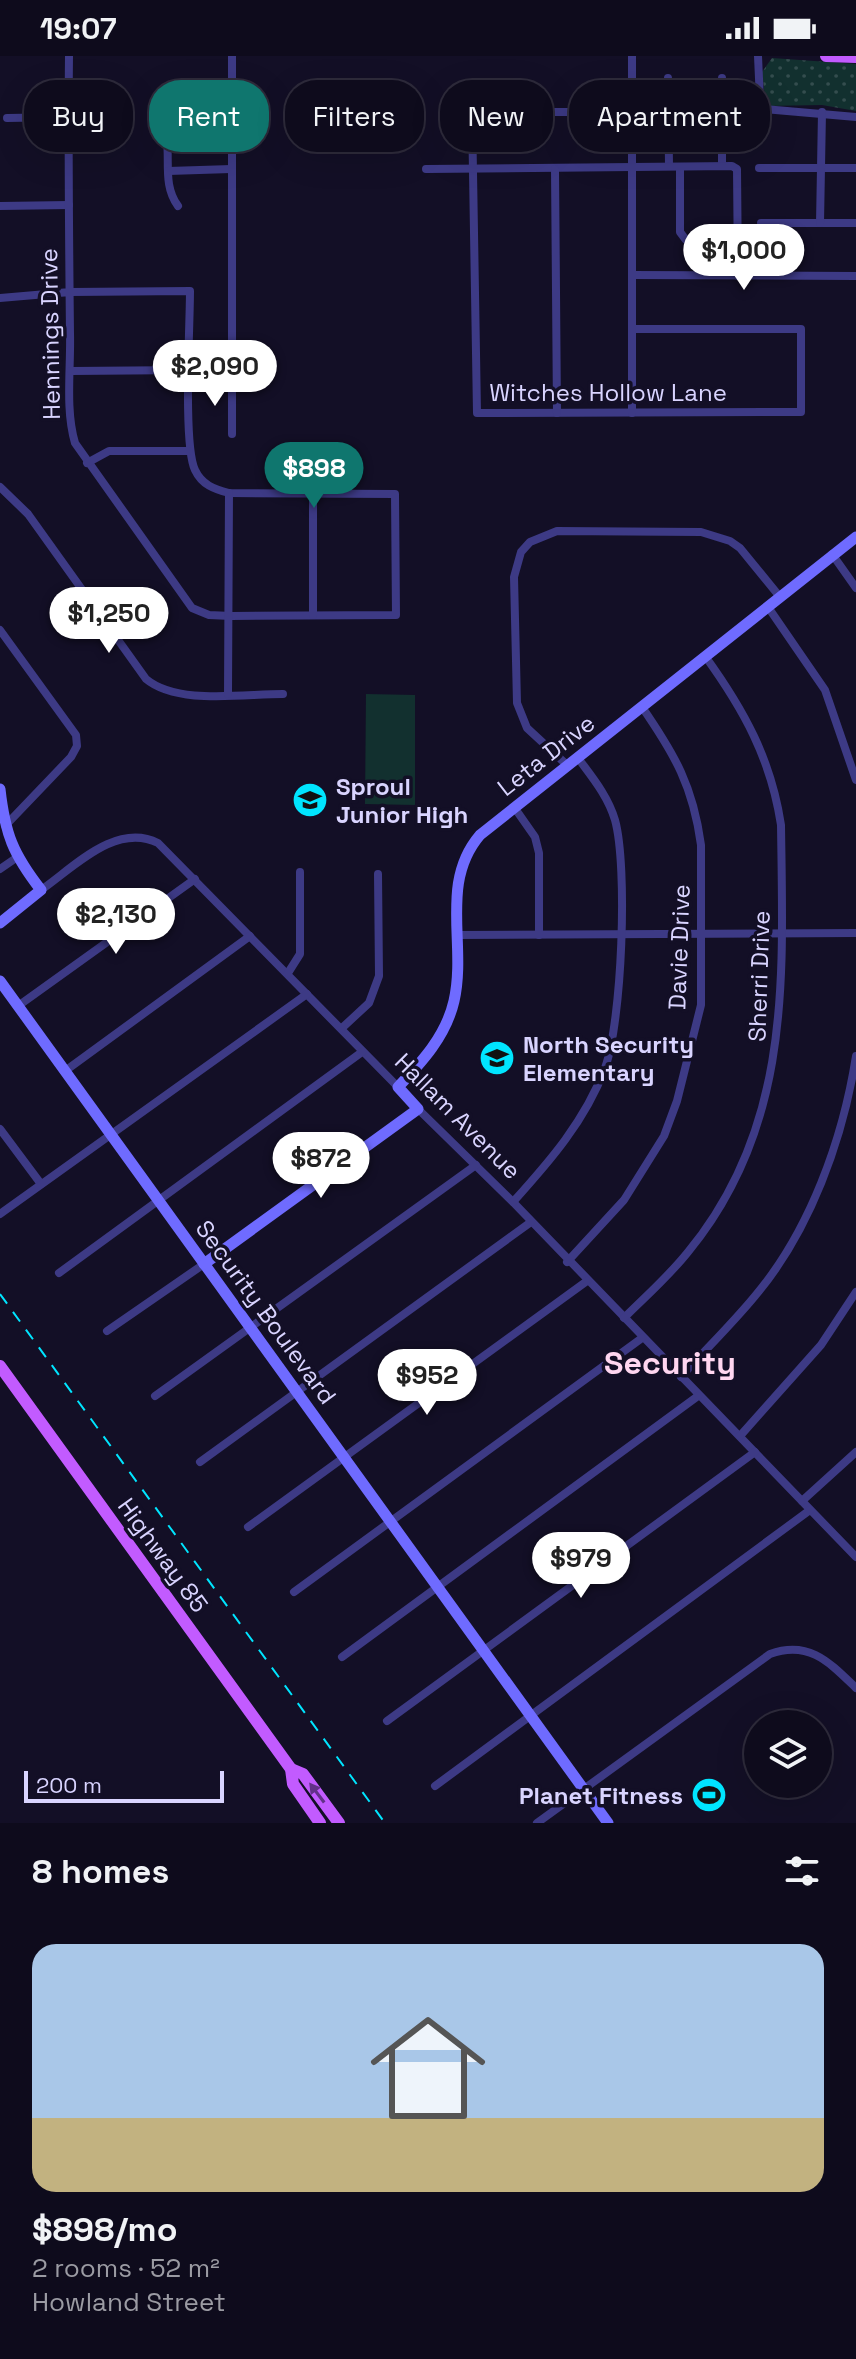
<!DOCTYPE html>
<html lang="en">
<head>
<meta charset="utf-8">
<style>
	body { margin:0; font-family:"Space Grotesk",sans-serif; background:#1c1929; color:#f1f3f6; height:100vh; display:flex; flex-direction:column; font-size:30px; white-space:nowrap }
	* { box-sizing:border-box; margin:0 }
	p { font-size:26px; color:#9b9ba3 }
	.icon { flex:none; width:44px; height:44px; fill:none; stroke:currentColor; stroke-width:2; stroke-linecap:round; stroke-linejoin:round }
	.map { position:relative; height:1767px; overflow:hidden }
	.drawer { display:flex; flex-direction:column; background:#0e0b1c; flex:1 }
	.drawer>* { flex:none }
	.top-card { position:absolute; left:24px; top:24px; width:808px; height:72px; display:flex; gap:16px }
	.tools { position:absolute; left:744px; top:1654px; display:grid; gap:16px }
	.tools a { display:grid; place-items:center; width:88px; height:88px; border-radius:50%; background:#0e0b1c; box-shadow:0 8px 32px #0002,0 0 0 2px #2e2b3b; font-size:40px }
	.scale { position:absolute; left:24px; bottom:20px; width:200px; box-sizing:border-box; padding-left:8px; border:4px solid #d9d4ff; border-top:0; font-size:22px; line-height:28px; white-space:nowrap; color:#d9d4ff; -webkit-text-stroke:6px #130f26; paint-order:stroke }
	.price { position:absolute; translate:-50% -68px; padding:0 18px; border-radius:28px; background:#fff; color:#222; font-size:26px; line-height:52px; filter:drop-shadow(0 2px 4px #0008) }
	.price::after { content:''; position:absolute; left:50%; top:48px; width:24px; height:18px; margin-left:-12px; background:inherit; clip-path:polygon(0 0,100% 0,50% 100%) }
	.price.selected { background:#0f766e; color:#fff }
	ul { padding:0; list-style:none }
	li { display:grid; align-content:center; gap:16px; height:424px; padding:0 32px }
	li+li { border-top:2px solid #2e2b3b }
	li span { display:grid; place-items:center; height:248px; border-radius:24px; color:#555 }
	li>.icon { margin-inline-start:auto }
	span .icon { width:144px; height:144px; fill:#fffc; stroke-width:1 }
	li b { font-size:34px }
	h2 { display:flex; justify-content:space-between; align-items:center; height:96px; padding:0 32px; font-size:34px }
	.tag { padding:0 28px; border-radius:32px; background:#0e0b1c; box-shadow:0 8px 32px #0002,0 0 0 2px #2e2b3b; font-size:28px; line-height:72px }
	.tag.selected { background:#0f766e; color:#fff }
	.status { display:flex; justify-content:space-between; align-items:center; height:56px; padding:0 40px; background:#0e0b1c; direction:ltr }
	.status svg { height:22px; fill:currentColor }
	.map>svg:first-child { display:block }
	.grass { fill:url(#grass-dots) }
	.park { fill:#12302f }
	.lines { fill:none; stroke-linecap:round; stroke-linejoin:round }
	.street { stroke:#3d3a85; stroke-width:8 }
	.secondary { stroke:#6f6bff; stroke-width:11 }
	.primary { stroke:#c25bff; stroke-width:12 }
	.rail { stroke:#00e5ff; stroke-width:2; stroke-dasharray:12 10; stroke-linecap:butt }
	.oneway { fill:#623188 }
	.labels { text-anchor:middle; dominant-baseline:central; stroke-width:7; stroke-linejoin:round; paint-order:stroke }
	.street-label { font-size:24px; fill:#d9d4ff; stroke:#130f26 }
	.poi-label { font-size:24px; font-weight:bold; fill:#d9d4ff; stroke:#130f26; text-anchor:start }
	.district-label { font-size:32px; font-weight:bold; fill:#ffd6f0; stroke:#130f26 }
</style>
</head>
<body>
<div class="status"><b>19:07</b><svg viewBox="0 0 49 12"><path d="M0 12V9h3v3zM5 12V6h3v6zM10 12V3h3v9zM15 12V0h3v12zM26 1h20v11H26zM47 4h2v5h-2z"/></svg></div>
<div class="map">
<svg width="856" height="1767" viewBox="0 0 856 1767">
	<defs>
		<pattern id="grass-dots" width="8" height="8" patternUnits="userSpaceOnUse" patternTransform="scale(2)"><rect width="8" height="8" fill="#12302f"/><path d="M2 2h.1M6 6h.1" fill="none" stroke="#344d4e" stroke-width="1.8" stroke-linecap="round"/></pattern>
	</defs>
	<rect width="100%" height="100%" fill="#130f26"/>
	<polygon class="grass" points="772,2 856,8 856,55 822,49 766,50 762,16"/>
	<polygon class="park" points="366,638 415,639 415,749 365,748"/>
	<g class="lines">
		<g class="street">
			<polyline points="758,0 760,45 764,53 856,61"/>
			<polyline points="668,22 669,110"/>
			<polyline points="722,22 722,110"/>
			<polyline points="631,56 472,56 477,357 801,356 801,273 632,273"/>
			<polyline points="668,56 722,56"/>
			<path d="M159,61C177,89 158,123 178,150"/>
			<polyline points="7,62 68,61"/>
			<polyline points="680,111 680,176 686,184 738,184"/>
			<polyline points="759,112 856,112"/>
			<polyline points="426,113 732,110 737,113 738,220"/>
			<polyline points="555,113 557,357"/>
			<polyline points="168,115 231,113"/>
			<polyline points="0,150 69,149"/>
			<polyline points="761,167 856,167"/>
			<polyline points="820,167 822,56"/>
			<polyline points="632,219 856,220"/>
			<path d="M0,242L70,236L190,235C190,270 183,389 195,414C202,429 214,433 229,437L395,438L396,559L231,560L209,559L192,552L75,387C65,353 71,312 70,277C69,185 68,92 69,0"/>
			<polyline points="71,315 190,314"/>
			<polyline points="632,357 632,0"/>
			<polyline points="232,378 232,0"/>
			<polyline points="87,407 109,395 189,395"/>
			<path d="M0,431L28,458L146,623C177,649 242,638 283,638"/>
			<polyline points="313,438 313,559"/>
			<polyline points="832,498 856,532"/>
			<polyline points="768,551 825,634 856,724"/>
			<polyline points="0,574 76,679 77,690 71,701 5,770"/>
			<polyline points="228,638 229,437"/>
			<polyline points="567,709 527,672 517,647 514,521 521,496 530,486 557,475 701,476 730,485 740,492 780,541"/>
			<polyline points="514,751 535,781 539,797 539,879"/>
			<polyline points="0,813 16,802"/>
			<path d="M41,834C74,811 116,766 158,787L398,1031"/>
			<polyline points="457,879 856,877"/>
			<polyline points="288,917 300,898 300,816"/>
			<polyline points="18,950 195,823"/>
			<polyline points="342,972 369,947 379,920 378,818"/>
			<polyline points="65,1015 250,880"/>
			<polyline points="418,1053 513,1146 856,1501"/>
			<polyline points="0,1073 41,1128"/>
			<path d="M513,1146C550,1105 585,1065 605,1012C622,965 628,811 615,764C608,740 592,721 578,702"/>
			<polyline points="0,1158 307,938"/>
			<path d="M567,1206L624,1144L664,1080L677,1045L701,949V789C693,730 675,699 642,651"/>
			<polyline points="59,1217 362,996"/>
			<path d="M624,1262C645,1241 669,1220 688,1196C792,1070 783,922 781,769C771,703 744,654 705,600"/>
			<polyline points="107,1275 204,1208"/>
			<path d="M681,1321C705,1294 732,1268 755,1240C810,1175 843,1083 856,1000"/>
			<polyline points="155,1340 476,1109"/>
			<polyline points="740,1380 821,1289 856,1236"/>
			<polyline points="200,1406 531,1166"/>
			<polyline points="802,1445 856,1396"/>
			<polyline points="248,1471 587,1225"/>
			<polyline points="294,1536 642,1282"/>
			<polyline points="342,1601 698,1340"/>
			<polyline points="387,1665 755,1396"/>
			<polyline points="435,1730 810,1454"/>
			<path d="M537,1767L770,1598C809,1584 829,1606 856,1632"/>
		</g>
		<g class="secondary">
			<path d="M0,733C5,778 13,798 41,834L0,867"/>
			<polyline points="0,925 608,1767"/>
			<path d="M204,1208L418,1053L398,1031C422,1006 446,980 454,945C467,888 439,827 480,779L856,481"/>
		</g>
		<g class="primary">
			<polyline points="826,0 856,1"/>
			<polyline points="0,1310 291,1713 293,1728 320,1767"/>
			<polyline points="291,1713 303,1718 339,1767"/>
		</g>
		<polyline class="rail" points="0,1238 385,1767"/>
	</g>
	<defs><path id="oneway-solid" d="M-6-.8H1V-3.2L6.5 0L1 3.2V.8H-6Z" transform="scale(2)"/></defs>
	<use class="oneway" href="#oneway-solid" transform="translate(317 1737) rotate(-127)"/>
	<defs>
		<symbol id="school-disc" viewBox="-11 -11 22 22"><circle r="9.5" fill="#00e5ff" stroke="#130f26"/><path d="M0-5L7-2L0 1L-7-2ZM-4 1L0 2.5L4 1V4Q0 6-4 4Z" fill="#111"/></symbol>
		<symbol id="stadium-disc" viewBox="-11 -11 22 22"><circle r="9.5" fill="#00e5ff" stroke="#130f26"/><path d="M0-5a6.5 5 0 1 0 0 10a6.5 5 0 1 0 0-10ZM-3.5-1.8h7v3.6h-7Z" fill="#111"/></symbol>
	</defs>
	<g fill-rule="evenodd">
		<use href="#school-disc" x="290" y="724" width="40" height="40"/>
		<use href="#school-disc" x="477" y="982" width="40" height="40"/>
		<use href="#stadium-disc" x="689" y="1719" width="40" height="40"/>
	</g>
	<g class="labels">
		<g class="street-label">
			<text transform="translate(50 278) rotate(-91)">Hennings Drive</text>
			<text x="608" y="336">Witches Hollow Lane</text>
			<text transform="translate(546 699) rotate(-38)">Leta Drive</text>
			<text transform="translate(679 891) rotate(-88)">Davie Drive</text>
			<text transform="translate(759 920) rotate(-88)">Sherri Drive</text>
			<text transform="translate(458 1060) rotate(45)">Hallam Avenue</text>
			<text transform="translate(266 1256) rotate(54)">Security Boulevard</text>
			<text transform="translate(163 1499) rotate(54)">Highway 85</text>
		</g>
		<g class="poi-label">
			<text x="336" y="730">Sproul<tspan x="336" dy="28">Junior High</tspan></text>
			<text x="523" y="988">North Security<tspan x="523" dy="28">Elementary</tspan></text>
			<text x="683" y="1739" text-anchor="end">Planet Fitness</text>
		</g>
		<g class="district-label">
			<text x="670" y="1307">Security</text>
		</g>
	</g>
</svg>
<div class="tools">
<a><svg class="icon" aria-label="layers" viewBox="0 0 24 24"><path d="M12 4l9 5-9 5-9-5zM3 14l9 5 9-5"/></svg></a>
</div>
<div class="scale">200 m</div>
<b class="price" style="left:744px;top:236px">$1,000</b>
<b class="price" style="left:215px;top:352px">$2,090</b>
<b class="price selected" style="left:314px;top:454px">$898</b>
<b class="price" style="left:109px;top:599px">$1,250</b>
<b class="price" style="left:116px;top:900px">$2,130</b>
<b class="price" style="left:321px;top:1144px">$872</b>
<b class="price" style="left:427px;top:1361px">$952</b>
<b class="price" style="left:581px;top:1544px">$979</b>
<div class="top-card">
<a class="tag">Buy</a>
<a class="tag selected">Rent</a>
<a class="tag">Filters</a>
<a class="tag">New</a>
<a class="tag">Apartment</a>
</div>
</div>
<section class="drawer">
<h2>8 homes<svg class="icon" aria-label="filters" viewBox="0 0 24 24"><path d="M4 7h16M4 17h16"/><circle cx="9" cy="7" r="2"/><circle cx="15" cy="17" r="2"/></svg></h2>
<ul>
<li><span style="background:linear-gradient(#a9c7e8 70%,#c2b280 0)"><svg class="icon" aria-label="home" viewBox="0 0 24 24"><path d="M3 11l9-7 9 7M6 9v11h12V9"/></svg></span><div><b>$898/mo</b><p>2 rooms · 52 m²</p><p>Howland Street</p></div></li>
</ul>
</section>
</body>
</html>
